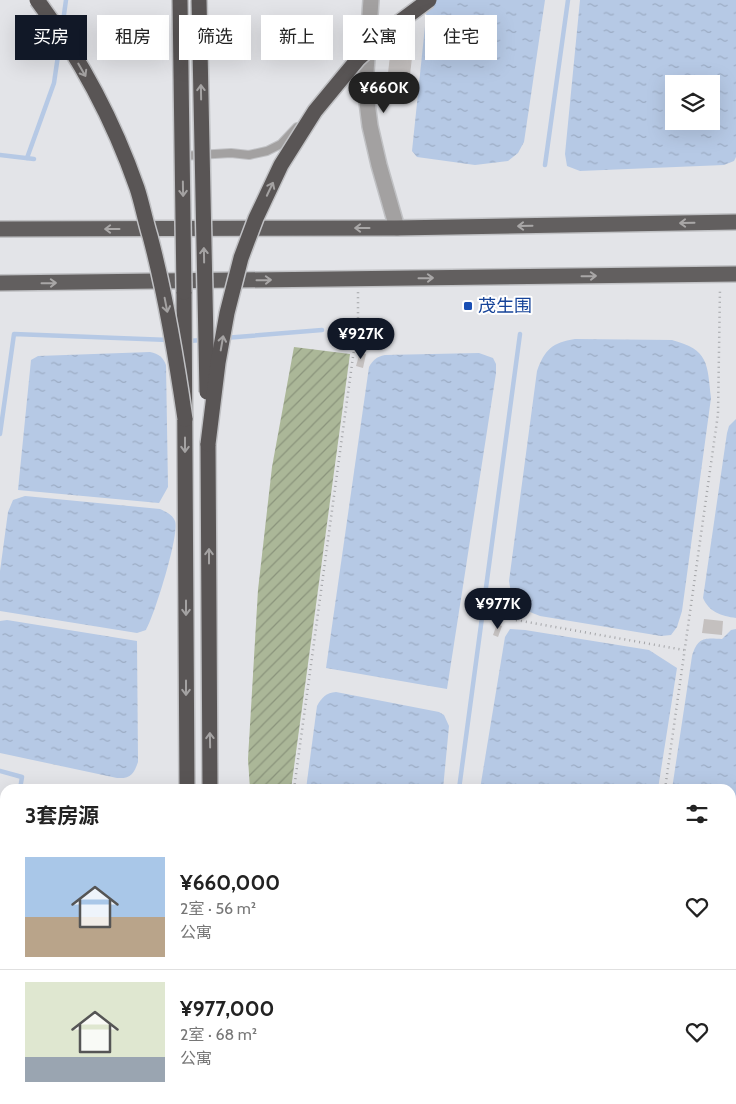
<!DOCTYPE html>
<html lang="zh">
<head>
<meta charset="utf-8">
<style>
	body { margin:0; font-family:Cabin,"Noto Sans SC",sans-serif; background:#f2f2f2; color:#222; height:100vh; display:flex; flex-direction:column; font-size:19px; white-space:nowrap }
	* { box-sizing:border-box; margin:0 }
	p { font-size:16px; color:#767676 }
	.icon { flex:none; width:28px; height:28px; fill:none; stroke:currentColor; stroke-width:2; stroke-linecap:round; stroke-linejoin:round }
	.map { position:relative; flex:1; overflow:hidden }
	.drawer { position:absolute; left:0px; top:784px; width:736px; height:321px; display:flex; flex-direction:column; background:#fff; border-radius:15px 15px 0 0; box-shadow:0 5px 20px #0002 }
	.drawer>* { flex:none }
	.banner { position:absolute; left:15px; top:15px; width:706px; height:45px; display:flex; gap:10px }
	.controls { position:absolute; left:665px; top:75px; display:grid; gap:10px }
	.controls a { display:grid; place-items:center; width:55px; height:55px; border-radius:0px; background:#fff; box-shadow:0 5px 20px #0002; font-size:25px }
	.price { position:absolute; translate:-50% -42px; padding:0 11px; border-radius:18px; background:#111827; color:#fff; font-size:16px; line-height:32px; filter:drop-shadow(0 1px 2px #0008) }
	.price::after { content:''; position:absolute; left:50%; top:30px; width:15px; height:11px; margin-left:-8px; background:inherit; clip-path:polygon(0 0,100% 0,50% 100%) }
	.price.on { background:#222; color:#fff }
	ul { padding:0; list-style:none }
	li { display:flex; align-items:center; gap:15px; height:125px; padding:0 25px }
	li+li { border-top:1px solid #e0e0e0 }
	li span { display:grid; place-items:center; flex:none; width:140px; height:100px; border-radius:0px; color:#555 }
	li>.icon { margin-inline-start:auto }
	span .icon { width:60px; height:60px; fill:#fffc; stroke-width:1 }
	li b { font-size:21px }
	h2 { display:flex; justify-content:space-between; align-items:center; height:60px; padding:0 25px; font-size:21px }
	.chip { padding:0 18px; border-radius:0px; background:#fff; box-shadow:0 5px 20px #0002; font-size:18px; line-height:45px }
	.chip.on { background:#111827; color:#fff }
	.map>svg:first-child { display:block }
	.garden { fill:url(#garden-furrows) }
	.water { fill:url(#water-ripples); fill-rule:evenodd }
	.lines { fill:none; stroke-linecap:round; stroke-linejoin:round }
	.stream { stroke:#b6c9e5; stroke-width:4.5 }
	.building { fill:#c4c0bf }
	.service-casing { stroke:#c0c1c4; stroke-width:10 }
	.minor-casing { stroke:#c0c1c4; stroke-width:18 }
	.trunk-casing { stroke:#c0c1c4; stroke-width:18 }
	.motorway-casing { stroke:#c0c1c4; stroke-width:18 }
	.path { stroke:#a3a4a7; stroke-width:2.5; stroke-dasharray:1 4; stroke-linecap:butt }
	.service { stroke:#a3a1a1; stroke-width:8 }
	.minor { stroke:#a3a1a1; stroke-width:15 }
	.trunk { stroke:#625f5f; stroke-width:15 }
	.motorway { stroke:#595555; stroke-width:15 }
	.motorway-bridge-casing { stroke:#c0c1c4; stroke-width:18; stroke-linecap:butt }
	.motorway-bridge { stroke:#595555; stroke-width:15 }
	.oneway { stroke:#a4a2a2 }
	.oneway2 { stroke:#a9a7a7 }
	.transit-dot { fill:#1a4fb4; stroke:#fff; stroke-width:2 }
	.labels { text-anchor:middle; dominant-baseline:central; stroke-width:4; stroke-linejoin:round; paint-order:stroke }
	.transit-label { font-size:18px; fill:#164399; stroke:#fff; text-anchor:start }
</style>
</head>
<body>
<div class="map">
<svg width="736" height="1104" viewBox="0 0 736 1104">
	<defs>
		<pattern id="garden-furrows" width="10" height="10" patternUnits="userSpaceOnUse" patternTransform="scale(1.25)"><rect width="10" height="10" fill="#abb798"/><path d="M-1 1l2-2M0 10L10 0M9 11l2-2" fill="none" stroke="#8b947c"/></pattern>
		<pattern id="water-ripples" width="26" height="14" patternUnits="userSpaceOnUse" patternTransform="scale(1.25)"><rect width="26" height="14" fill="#b6c9e5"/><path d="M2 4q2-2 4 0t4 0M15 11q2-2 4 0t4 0" fill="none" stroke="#9cacc4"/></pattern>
	</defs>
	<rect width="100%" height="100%" fill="#e3e4e8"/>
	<polygon class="garden" points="294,347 350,354 291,789 250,789 248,759 258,590 272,467"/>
	<g class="water">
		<polygon points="435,0 545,0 524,142 518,153 508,161 475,165 417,157 412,151 427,7"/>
		<path d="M580,0H736V157L734,161L724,165L580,171L567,166L565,154ZM674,84H711V121H674Z"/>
		<path d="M575,339L672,340C709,350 707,363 711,398L682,611L677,627L671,635L661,636L540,616C520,608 512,604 509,581L537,371C545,349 552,343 575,339Z"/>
		<path d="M150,352C159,354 163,357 166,365L168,487L159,503L18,490L31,360L38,356Z"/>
		<path d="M479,353L493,358L496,364V373L447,689L326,668L369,367C373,360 376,357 385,355Z"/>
		<path d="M736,419V618C721,616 709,612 703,598L727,433L729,426Z"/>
		<path d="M25,496L160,509C166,512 172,514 175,521C180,534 154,617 146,630L137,633L0,611V571L8,512L13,500Z"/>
		<path d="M7,620L137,641L138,762C134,774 130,779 117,778L0,753V621Z"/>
		<polygon points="510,629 525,630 649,650 677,668 658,789 480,789 505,637"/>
		<path d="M736,629V919L731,918V789H672L692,656C698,637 704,638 722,639L731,630Z"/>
		<path d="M336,692L439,712L444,715L449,726L443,789H306L317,706C322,697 326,693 336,692Z"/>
		<polygon points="731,930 736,931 736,1104 628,1104 629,1100 731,1100"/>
		<polygon points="5,1054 5,1100 115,1100 114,1104 0,1104"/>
		<polygon points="441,1100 606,1100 606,1104 440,1104"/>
	</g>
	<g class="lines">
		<g class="stream">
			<polyline points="62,29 66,0"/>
			<polyline points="0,155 34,159"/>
			<polyline points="27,158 54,83 60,42"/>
			<polyline points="545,165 568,0"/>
			<polyline points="224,338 322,330"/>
			<polyline points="187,341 204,340"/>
			<polyline points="0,434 14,334 169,340"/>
			<polyline points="0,771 22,777 20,789"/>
			<polyline points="459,789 520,334"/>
			<polyline points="0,949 5,910"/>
			<polyline points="416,1104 417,1100"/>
		</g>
	</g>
	<g class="building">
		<polygon points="391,47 413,49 410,75 388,73"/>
		<polygon points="360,352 366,354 363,368 356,366"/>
		<polygon points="499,607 511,611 509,616 497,613"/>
		<polygon points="704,619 723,621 722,635 702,633"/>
		<polygon points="497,624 502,626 498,637 493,635"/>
	</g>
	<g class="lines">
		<defs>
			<polyline id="service" points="182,156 231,153 249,155 267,151 281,144 297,127"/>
			<polyline id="minor" points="371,0 365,86 370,126 379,165 397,228"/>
			<g id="trunk">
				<polyline points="0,229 397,228 736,222"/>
				<polyline points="0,283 736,274"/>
			</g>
			<g id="motorway">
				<polyline points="184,292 187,789"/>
				<polyline points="208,444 210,789"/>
				<polyline points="190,1100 190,1104"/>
				<polyline points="213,1100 213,1104"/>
			</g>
		</defs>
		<use href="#service" class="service-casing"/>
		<use href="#minor" class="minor-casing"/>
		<use href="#trunk" class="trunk-casing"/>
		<use href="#motorway" class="motorway-casing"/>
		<g class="path">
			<polyline points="516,620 684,650"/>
			<polyline points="294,789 358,320 358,292"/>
			<polyline points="665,789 718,414 720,288"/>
			<polyline points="620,1104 620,1100"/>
		</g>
		<use href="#service" class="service"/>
		<use href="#minor" class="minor"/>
		<use href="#trunk" class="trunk"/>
		<use href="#motorway" class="motorway"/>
		<defs>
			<g id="motorway-bridge">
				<path d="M37,0C79,56 114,122 137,188C142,203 145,220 150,236C166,296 176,357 185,419"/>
				<polyline points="180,0 184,292"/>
				<polyline points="199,0 207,392"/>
				<polyline points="208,444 218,363 227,313 241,258 256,218 281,165 315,111 358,59 398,23 429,0"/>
			</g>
		</defs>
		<use href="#motorway-bridge" class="motorway-bridge-casing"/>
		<use href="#motorway-bridge" class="motorway-bridge"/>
	</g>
	<defs><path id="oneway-shaft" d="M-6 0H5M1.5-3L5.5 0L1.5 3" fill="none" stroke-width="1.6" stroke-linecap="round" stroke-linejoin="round" transform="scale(1.25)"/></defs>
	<g class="oneway">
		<use href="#oneway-shaft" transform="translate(82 70) rotate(60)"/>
		<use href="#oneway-shaft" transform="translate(201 92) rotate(-91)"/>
		<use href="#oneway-shaft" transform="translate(183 189) rotate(89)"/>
		<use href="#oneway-shaft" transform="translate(270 189) rotate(-65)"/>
		<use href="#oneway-shaft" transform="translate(204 255) rotate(-91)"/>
		<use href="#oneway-shaft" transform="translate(166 305) rotate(79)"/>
		<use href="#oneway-shaft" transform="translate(222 343) rotate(-80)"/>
		<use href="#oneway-shaft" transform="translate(185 445) rotate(90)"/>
		<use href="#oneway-shaft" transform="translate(209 556) rotate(-90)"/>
		<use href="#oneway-shaft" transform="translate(186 608) rotate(90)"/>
		<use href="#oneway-shaft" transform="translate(186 688) rotate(90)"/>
		<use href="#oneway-shaft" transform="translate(210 740) rotate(-91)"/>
	</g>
	<g class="oneway2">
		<use href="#oneway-shaft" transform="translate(687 223) rotate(179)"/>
		<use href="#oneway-shaft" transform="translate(525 226) rotate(179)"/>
		<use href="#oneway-shaft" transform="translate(362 228) rotate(180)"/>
		<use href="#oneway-shaft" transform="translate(112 229) rotate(180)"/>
		<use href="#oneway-shaft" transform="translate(589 276) rotate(-1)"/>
		<use href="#oneway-shaft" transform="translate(426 278) rotate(-1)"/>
		<use href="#oneway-shaft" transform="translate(264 280) rotate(-1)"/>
		<use href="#oneway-shaft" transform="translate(49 283) rotate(-1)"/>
	</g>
	<rect class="transit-dot" x="463" y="301" width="10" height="10" rx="2.5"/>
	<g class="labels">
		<g class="transit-label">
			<text x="478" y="306">茂生围</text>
		</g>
	</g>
</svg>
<div class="controls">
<a><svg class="icon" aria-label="layers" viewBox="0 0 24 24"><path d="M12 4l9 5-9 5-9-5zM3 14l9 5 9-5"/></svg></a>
</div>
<b class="price on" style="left:384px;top:114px">¥660K</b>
<b class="price" style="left:361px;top:360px">¥927K</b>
<b class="price" style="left:498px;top:630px">¥977K</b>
<div class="banner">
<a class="chip on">买房</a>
<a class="chip">租房</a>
<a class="chip">筛选</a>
<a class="chip">新上</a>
<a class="chip">公寓</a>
<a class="chip">住宅</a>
</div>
<section class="drawer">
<h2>3套房源<svg class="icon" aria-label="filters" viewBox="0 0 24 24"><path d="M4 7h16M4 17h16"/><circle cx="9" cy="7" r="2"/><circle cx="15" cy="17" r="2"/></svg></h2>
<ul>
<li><span style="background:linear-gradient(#a9c7e8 60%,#b9a48a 0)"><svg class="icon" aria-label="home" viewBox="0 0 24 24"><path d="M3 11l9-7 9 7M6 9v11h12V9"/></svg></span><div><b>¥660,000</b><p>2室 · 56 m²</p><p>公寓</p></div><svg class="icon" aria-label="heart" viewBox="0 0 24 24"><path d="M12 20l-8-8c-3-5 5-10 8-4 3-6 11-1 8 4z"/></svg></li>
<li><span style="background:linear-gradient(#dfe7d0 75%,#9aa5b1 0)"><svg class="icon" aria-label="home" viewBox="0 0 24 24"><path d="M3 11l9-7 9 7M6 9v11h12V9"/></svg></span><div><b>¥977,000</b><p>2室 · 68 m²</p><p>公寓</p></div><svg class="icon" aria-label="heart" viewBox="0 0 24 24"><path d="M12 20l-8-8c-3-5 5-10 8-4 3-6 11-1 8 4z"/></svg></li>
</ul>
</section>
</div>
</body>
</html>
